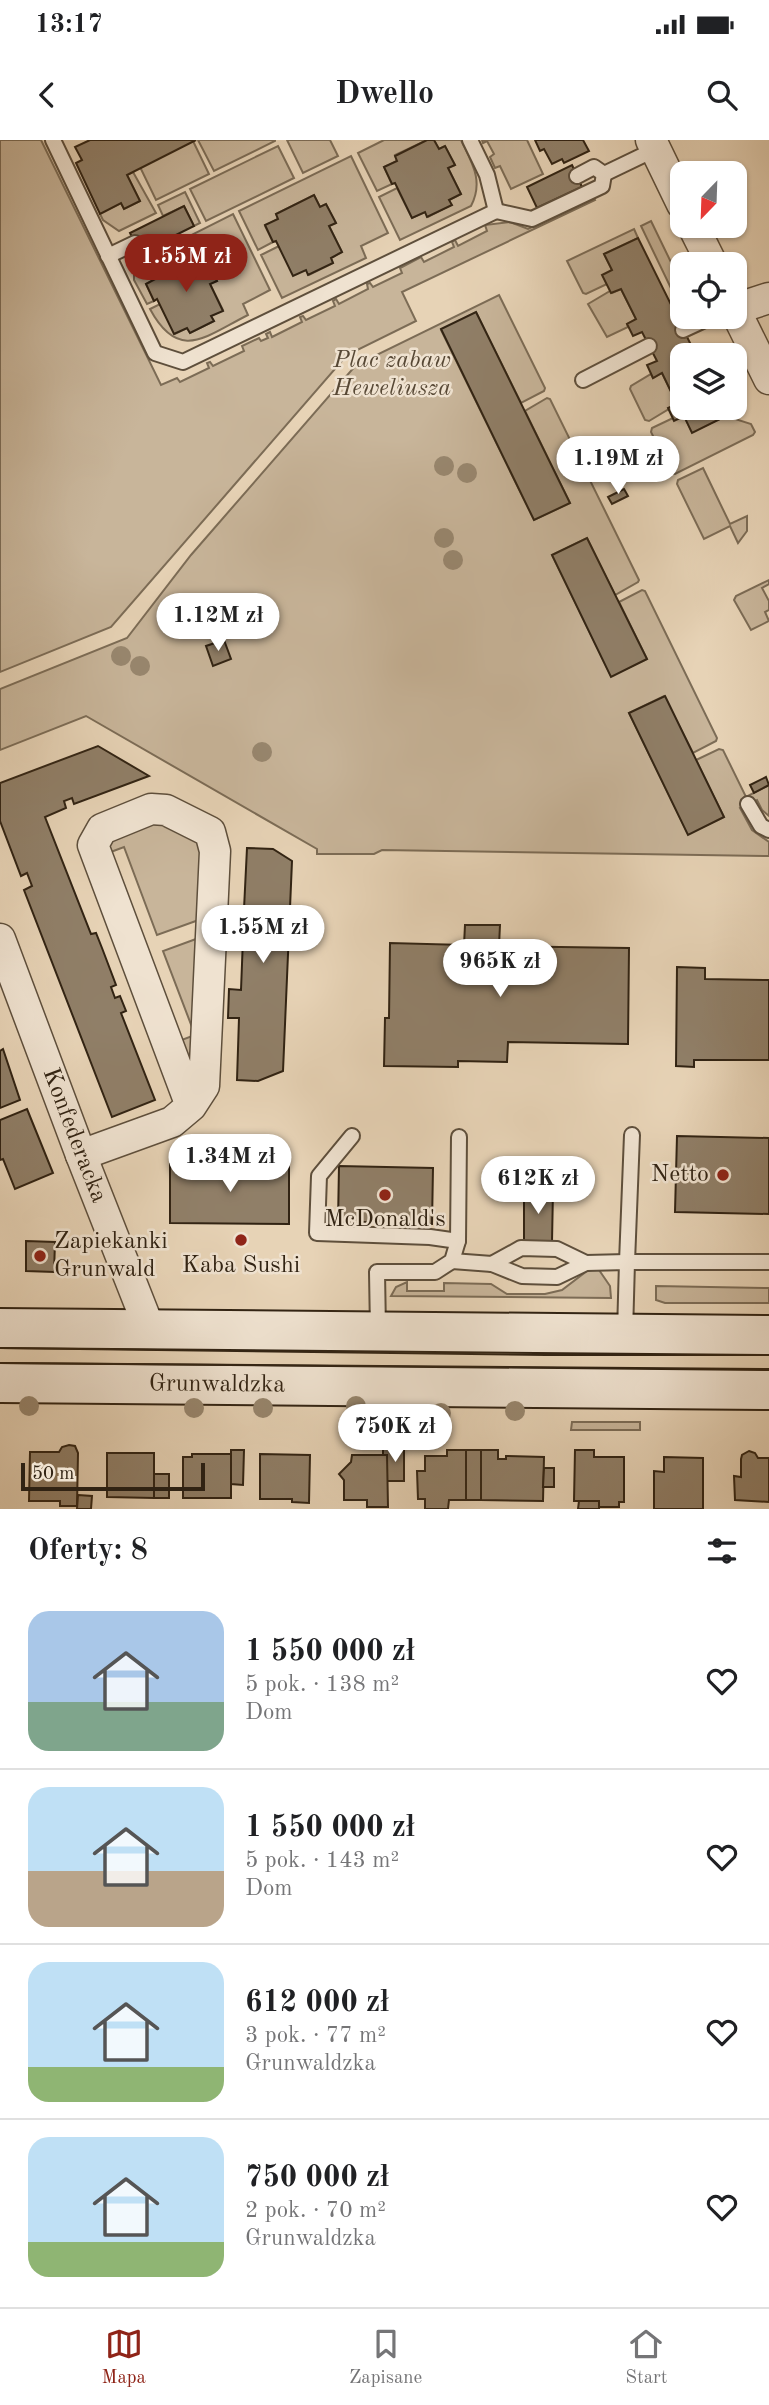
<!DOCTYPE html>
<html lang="pl">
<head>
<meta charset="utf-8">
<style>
	body { margin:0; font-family:"Old Standard TT",serif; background:#f2f2f2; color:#202124; height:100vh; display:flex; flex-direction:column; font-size:26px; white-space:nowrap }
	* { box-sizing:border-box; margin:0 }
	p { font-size:23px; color:#757577 }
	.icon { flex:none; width:38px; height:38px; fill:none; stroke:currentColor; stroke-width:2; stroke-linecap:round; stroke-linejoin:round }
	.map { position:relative; height:1369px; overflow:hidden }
	.sheet { display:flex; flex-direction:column; background:#fff; flex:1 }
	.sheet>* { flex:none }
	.needle { width:46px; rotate:203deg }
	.controls { position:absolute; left:670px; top:21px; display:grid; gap:14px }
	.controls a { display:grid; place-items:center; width:77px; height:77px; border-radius:14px; background:#fff; box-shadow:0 2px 5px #0004; font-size:35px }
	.scale { position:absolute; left:21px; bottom:18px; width:184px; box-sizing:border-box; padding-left:7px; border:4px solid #312313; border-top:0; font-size:19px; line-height:24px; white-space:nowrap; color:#312313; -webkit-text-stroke:5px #efe2d0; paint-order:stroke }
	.price { position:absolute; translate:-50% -60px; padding:0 16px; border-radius:24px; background:#fff; color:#222; font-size:23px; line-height:46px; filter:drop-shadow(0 2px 4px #0008) }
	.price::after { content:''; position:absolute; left:50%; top:42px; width:21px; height:16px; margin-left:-10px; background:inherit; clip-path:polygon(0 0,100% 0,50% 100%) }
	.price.selected { background:#8f2418; color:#fff }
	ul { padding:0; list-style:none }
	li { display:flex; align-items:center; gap:21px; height:175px; padding:0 28px }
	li+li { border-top:2px solid #e0e0e0 }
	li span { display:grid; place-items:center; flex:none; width:196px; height:140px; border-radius:21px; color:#555 }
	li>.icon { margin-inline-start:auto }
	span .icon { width:84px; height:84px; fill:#fffc; stroke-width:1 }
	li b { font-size:30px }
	h2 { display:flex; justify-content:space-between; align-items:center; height:84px; padding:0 28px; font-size:30px }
	.status { display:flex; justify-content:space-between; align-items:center; height:49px; padding:0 35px; background:#fff; direction:ltr }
	.status svg { height:19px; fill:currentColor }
	header { display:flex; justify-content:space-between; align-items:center; height:91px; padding:0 28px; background:#fff; font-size:32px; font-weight:800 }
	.tab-bar { display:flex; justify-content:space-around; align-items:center; height:98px; border-top:2px solid #e0e0e0; background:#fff; font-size:19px; color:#757577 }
	.tab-bar a { display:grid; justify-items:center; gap:4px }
	.tab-bar .selected { color:#8f2418 }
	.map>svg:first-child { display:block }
	.green { fill:#c8b59a; stroke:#7c6c56; stroke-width:2 }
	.building { fill:#907f68; stroke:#312313; stroke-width:2 }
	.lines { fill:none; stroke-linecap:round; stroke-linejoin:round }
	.lane-casing { stroke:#5e4f3c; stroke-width:18 }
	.street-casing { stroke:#5e4f3c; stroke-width:33 }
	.secondary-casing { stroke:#312313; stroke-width:42 }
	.lane { stroke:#efe2d0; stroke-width:14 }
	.street { stroke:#efe2d0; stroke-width:30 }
	.secondary { stroke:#efe2d0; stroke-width:38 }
	.tram { stroke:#312313; stroke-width:2 }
	.tree { fill:#98876f }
	.poi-dot { fill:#8f2418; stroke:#efe2d0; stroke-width:2.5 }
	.labels { text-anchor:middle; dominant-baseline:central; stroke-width:5; stroke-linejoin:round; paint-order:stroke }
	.park-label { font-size:24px; font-style:italic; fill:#574835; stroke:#efe2d0 }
	.street-label { font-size:24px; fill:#312313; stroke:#efe2d0 }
	.poi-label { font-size:24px; fill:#312313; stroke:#efe2d0 }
</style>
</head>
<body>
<div class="status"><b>13:17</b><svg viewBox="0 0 49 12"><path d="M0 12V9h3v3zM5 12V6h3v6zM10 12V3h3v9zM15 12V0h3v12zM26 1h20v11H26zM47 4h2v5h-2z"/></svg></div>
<header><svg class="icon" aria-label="back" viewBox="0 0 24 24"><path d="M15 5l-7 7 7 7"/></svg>Dwello<svg class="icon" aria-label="search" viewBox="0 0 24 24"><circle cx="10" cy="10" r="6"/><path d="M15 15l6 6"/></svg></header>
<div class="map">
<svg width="769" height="1369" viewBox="0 0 769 1369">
	<rect width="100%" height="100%" fill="#e7d3b6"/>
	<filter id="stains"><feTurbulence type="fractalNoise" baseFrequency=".00286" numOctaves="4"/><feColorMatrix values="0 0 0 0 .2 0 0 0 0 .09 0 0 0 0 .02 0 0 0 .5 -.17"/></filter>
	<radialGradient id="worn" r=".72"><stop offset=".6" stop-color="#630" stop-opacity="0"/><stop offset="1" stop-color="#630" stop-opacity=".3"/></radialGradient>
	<g class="green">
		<polygon points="0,0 41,0 161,245 177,238 180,242 209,228 207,223 210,222 213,226 244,211 242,206 259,198 261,201 268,198 266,194 270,192 272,197 302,182 300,177 303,176 306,180 335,166 333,161 336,159 339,164 368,149 367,144 370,143 373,147 402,133 400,128 421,117 424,122 454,107 452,102 455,100 458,106 487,91 485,85 510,82 528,89 594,58 595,60 402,152 416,181 347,215 111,487 0,532"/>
		<polygon points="198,0 275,0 275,1 214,31"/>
		<polygon points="287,0 330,0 338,16 303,33"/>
		<polygon points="384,0 427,0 395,15 397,21 384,27 392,44 377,51 358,13"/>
		<path d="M434,0H461C472,23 484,41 471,66L400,100L379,57L397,48L412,78L425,72L428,77L451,65L449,60L461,54L448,28L455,25L445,6L439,9Z"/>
		<polygon points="482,0 527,0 543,34 511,49 500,26 495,28 490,17 494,14 487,1 483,3"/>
		<polygon points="193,1 209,34 156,60 140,27"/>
		<polygon points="278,6 294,38 206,81 190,49"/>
		<polygon points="351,16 388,93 361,106 366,118 282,158 261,115 279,106 306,130 309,135 333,123 331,118 342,112 329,86 336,83 326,64 320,67 314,55 276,74 278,79 265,86 273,102 258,110 239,71"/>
		<polygon points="133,32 156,73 119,91 103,80 100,74 121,63 124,69 140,61 127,35"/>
		<polygon points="185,52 200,83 194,86 184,66 163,76 158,65"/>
		<path d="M233,74L270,150L243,164L248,175C206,196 179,223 150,169L160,164L175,194L187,188L190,193L214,181L211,176L223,170L210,144L217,141L207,122L159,137L146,144L154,161L147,164L134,140V124Z"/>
		<polygon points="651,81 682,145 682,171 641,86"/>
		<polygon points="634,89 638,98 604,114 612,130 607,144 586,154 583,153 567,121"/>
		<polygon points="621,149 636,179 627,184 628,187 607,197 588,164 610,151 612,153"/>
		<polygon points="499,155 545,248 544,251 521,263 476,172 441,190 534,380 570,363 525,271 547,258 550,259 639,440 638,442 615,455 587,398 552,415 611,536 647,519 619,462 642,450 645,451 717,598 716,601 693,613 664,556 629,573 688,694 724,677 696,620 719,609 723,610 746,657 769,645 769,676 762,670 757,660 740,668 752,690 769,702 769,716 382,710 374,714 317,714 317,709 86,576 0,610 0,549 127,498 191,415 356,225"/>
		<polygon points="662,233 677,264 649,281 645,280 630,249 631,246 651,234 653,238"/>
		<polygon points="684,276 692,292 726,276 751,284 755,292 753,295 675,334 671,333 651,292 652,288 673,278"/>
		<polygon points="703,328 730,384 747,376 747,391 738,403 730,386 704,399 677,344 678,340"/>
		<polygon points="769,440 769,444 762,448 769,461 769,470 765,472 769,481 751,490 734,460 736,456"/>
		<polygon points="154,675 204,696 207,777 157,795 124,707 108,713 107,703"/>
		<polygon points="196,799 197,935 179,901 195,895 163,811"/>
		<polygon points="594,1129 599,1130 610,1146 611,1158 391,1156 396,1147 407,1142 407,1151 444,1151 444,1143 491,1144 507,1154 545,1154 562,1150 587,1131"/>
		<polygon points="656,1146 769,1148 769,1163 665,1163 656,1160"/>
		<polygon points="572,1282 640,1282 640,1290 571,1290"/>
	</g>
	<g class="building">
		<polygon points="90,0 196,0 127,35 140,61 124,69 121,63 100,74 76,23 82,20 75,7"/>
		<polygon points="427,0 434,0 439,9 445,6 455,25 448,28 461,54 449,60 452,65 427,77 425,72 412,78 395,43 392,44 384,27 397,21 395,16"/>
		<polygon points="535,0 583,0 589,11 564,23 562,19 552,24 544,9 540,11"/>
		<polygon points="572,25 582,47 537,68 527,47"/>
		<polygon points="314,55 320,67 326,64 336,83 329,86 342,112 331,118 333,123 308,135 306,130 293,136 276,101 273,102 265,85 278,79 276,74"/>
		<polygon points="184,66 194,86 140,113 130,93"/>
		<polygon points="638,98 696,215 682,215 682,268 722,268 726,276 692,293 684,276 674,281 668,268 677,264 662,233 653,238 647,225 657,221 642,192 633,196 627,184 636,179 621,149 611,153 602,135 612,130 604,114"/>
		<polygon points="195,113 201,125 207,122 217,141 210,144 223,171 211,176 214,181 190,193 187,188 174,194 157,159 154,161 146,144 159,137 157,132"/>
		<polygon points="476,172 570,363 534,380 441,189"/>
		<polygon points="624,349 628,356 612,364 608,357"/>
		<polygon points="587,398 647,519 611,537 552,415"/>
		<polygon points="224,500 231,519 213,526 206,506"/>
		<polygon points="665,556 724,677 688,695 629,573"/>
		<polygon points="98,606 149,636 74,664 72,658 64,661 66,668 45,677 91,794 96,793 102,808 116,845 111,847 115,858 120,856 126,871 121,873 155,960 112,977 24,750 32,746 27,733 21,736 0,681 0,643"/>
		<polygon points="766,637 769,645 754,653 750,645"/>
		<polygon points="247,708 273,709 292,721 283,931 258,941 237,940 239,878 228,878 229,849 241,850 243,798 232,798 233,769 244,769"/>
		<polygon points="465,785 500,785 499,806 629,808 628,904 508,902 507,922 458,921 458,927 384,926 385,878 389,878 390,803 464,805"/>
		<polygon points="677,827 705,828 705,839 769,840 769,920 694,920 694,927 676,926"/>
		<polygon points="3,909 20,960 0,968 0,911"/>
		<polygon points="27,969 53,1033 15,1049 3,1019 0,1020 0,980"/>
		<polygon points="677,996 769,998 769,1074 675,1072"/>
		<polygon points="170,1024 289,1025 289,1084 170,1083"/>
		<polygon points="339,1026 433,1028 432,1084 408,1083 408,1088 393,1088 393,1083 363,1082 363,1087 348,1087 348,1082 338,1082"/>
		<polygon points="506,1036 559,1038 558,1049 506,1048"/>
		<polygon points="524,1050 553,1050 552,1102 524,1102"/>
		<polygon points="26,1101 55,1102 54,1132 26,1131"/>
		<polygon points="69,1305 75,1306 78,1313 77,1366 60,1366 60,1361 29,1361 30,1312 59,1312 62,1307"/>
		<polygon points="383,1309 404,1309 404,1341 387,1341 387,1315 383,1315"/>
		<polygon points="231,1310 244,1310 243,1345 231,1344"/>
		<polygon points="447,1310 466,1310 466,1360 449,1360 448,1369 425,1369 425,1359 418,1359 417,1331 425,1331 425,1316 447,1316"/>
		<rect x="466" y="1310" width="15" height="50"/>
		<polygon points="481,1310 498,1310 498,1319 506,1319 506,1316 544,1317 543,1361 481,1360"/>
		<polygon points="575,1310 594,1310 594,1317 624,1317 624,1362 619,1362 619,1367 599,1367 599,1361 574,1361"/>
		<polygon points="749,1311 755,1313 758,1318 769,1318 769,1362 735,1360 734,1336 741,1337 741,1319 742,1315"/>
		<polygon points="107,1313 154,1313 154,1358 107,1357"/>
		<polygon points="192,1314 231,1314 231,1358 183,1358 183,1317 192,1317"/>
		<polygon points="260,1314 310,1315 309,1363 292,1362 292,1359 260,1359"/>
		<polygon points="352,1315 387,1315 388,1367 367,1367 367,1360 344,1360 344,1340 339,1334 351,1322"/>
		<polygon points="664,1317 703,1318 703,1369 654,1369 654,1331 664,1332"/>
		<polygon points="544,1328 554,1328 554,1347 543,1347"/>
		<rect x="154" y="1334" width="15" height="24"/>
		<polygon points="78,1355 92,1356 91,1369 77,1369"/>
		<polygon points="579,1361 599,1361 599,1369 578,1369"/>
	</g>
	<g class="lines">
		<defs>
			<g id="lane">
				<polyline points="53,0 155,213 183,222 496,71 487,35 470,0"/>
				<polyline points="577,36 594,27 604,34 656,9"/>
				<polyline points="496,71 532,79 602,46 604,34"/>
				<polyline points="108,116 135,103"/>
				<polyline points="683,190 711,177"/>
				<polyline points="583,240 649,206"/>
				<polyline points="748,664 761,686 769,690"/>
				<polyline points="632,995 627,1122 769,1122"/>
				<polyline points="352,996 319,1036 317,1093 430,1097 458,1101"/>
				<polyline points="452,1121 492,1124 522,1136 557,1137 586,1123 627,1122 625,1193"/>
				<polyline points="492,1124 521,1108 557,1109 586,1123"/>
				<polyline points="378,1190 377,1132 435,1132 452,1121 458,1101 459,997"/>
			</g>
			<g id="street">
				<polyline points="651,0 682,64"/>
				<polyline points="693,86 712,124"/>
				<polyline points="735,169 769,158"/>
				<polyline points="735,170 769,239"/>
				<path id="s1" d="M0,799L81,1015L150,1190"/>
				<polyline points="81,1015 172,982 191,966 204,946 215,711 210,692 166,670 151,669 102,689 93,705 191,966"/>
			</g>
			<g id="secondary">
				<polyline points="0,1188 769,1195"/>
				<path id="s2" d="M0,1243L769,1250"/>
			</g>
		</defs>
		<use href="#lane" class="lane-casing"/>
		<use href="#street" class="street-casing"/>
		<use href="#secondary" class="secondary-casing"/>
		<use href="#lane" class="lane"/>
		<use href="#street" class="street"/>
		<use href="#secondary" class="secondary"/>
		<g class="tram">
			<polyline points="0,1208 546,1215 769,1215"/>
			<polyline points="0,1223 769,1229"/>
		</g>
	</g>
	<g class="tree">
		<circle cx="444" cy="326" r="10"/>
		<circle cx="467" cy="333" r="10"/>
		<circle cx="444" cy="398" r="10"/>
		<circle cx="453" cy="420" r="10"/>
		<circle cx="121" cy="516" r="10"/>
		<circle cx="140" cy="526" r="10"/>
		<circle cx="262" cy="612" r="10"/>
		<circle cx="29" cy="1266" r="10"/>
		<circle cx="356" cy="1266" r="10"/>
		<circle cx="194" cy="1268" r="10"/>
		<circle cx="263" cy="1268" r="10"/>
		<circle cx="515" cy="1271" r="10"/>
		<circle cx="441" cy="1273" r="10"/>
	</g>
	<g class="poi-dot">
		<circle cx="723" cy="1035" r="7"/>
		<circle cx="385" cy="1055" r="7"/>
		<circle cx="241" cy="1100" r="7"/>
		<circle cx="40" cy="1116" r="7"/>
	</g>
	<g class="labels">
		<g class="park-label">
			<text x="392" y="221">Plac zabaw<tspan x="392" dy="28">Heweliusza</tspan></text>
		</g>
		<g class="street-label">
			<text stroke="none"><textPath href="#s1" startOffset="210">Konfederacka</textPath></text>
			<text stroke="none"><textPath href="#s2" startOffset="217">Grunwaldzka</textPath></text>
		</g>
		<g class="poi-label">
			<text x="709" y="1035" text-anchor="end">Netto</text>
			<text x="385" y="1080">McDonald's</text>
			<text x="54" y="1102" text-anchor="start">Zapiekanki<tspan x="54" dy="28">Grunwald</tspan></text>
			<text x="241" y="1126">Kaba Sushi</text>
		</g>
	</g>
	<rect width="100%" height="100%" filter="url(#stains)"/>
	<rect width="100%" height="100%" fill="url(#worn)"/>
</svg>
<div class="controls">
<a><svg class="needle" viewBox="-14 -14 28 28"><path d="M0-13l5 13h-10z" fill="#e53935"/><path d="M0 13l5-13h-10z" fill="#757577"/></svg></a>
<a><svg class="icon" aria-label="locate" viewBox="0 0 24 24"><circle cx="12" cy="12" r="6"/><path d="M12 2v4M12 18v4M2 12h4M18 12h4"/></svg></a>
<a><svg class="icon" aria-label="layers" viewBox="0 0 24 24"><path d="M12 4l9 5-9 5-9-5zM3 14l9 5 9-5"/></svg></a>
</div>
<div class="scale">50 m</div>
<b class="price selected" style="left:186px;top:154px">1.55M zł</b>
<b class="price" style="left:618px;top:356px">1.19M zł</b>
<b class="price" style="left:218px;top:513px">1.12M zł</b>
<b class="price" style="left:263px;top:825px">1.55M zł</b>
<b class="price" style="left:500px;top:859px">965K zł</b>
<b class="price" style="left:230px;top:1054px">1.34M zł</b>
<b class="price" style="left:538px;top:1076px">612K zł</b>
<b class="price" style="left:395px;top:1324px">750K zł</b>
</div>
<section class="sheet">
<h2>Oferty: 8<svg class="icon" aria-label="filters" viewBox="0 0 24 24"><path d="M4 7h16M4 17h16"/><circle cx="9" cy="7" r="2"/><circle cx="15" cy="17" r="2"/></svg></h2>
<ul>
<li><span style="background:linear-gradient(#a9c7e8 65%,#7fa58c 0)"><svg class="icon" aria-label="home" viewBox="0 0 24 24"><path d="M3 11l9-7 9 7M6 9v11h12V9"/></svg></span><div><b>1 550 000 zł</b><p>5 pok. · 138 m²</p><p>Dom</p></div><svg class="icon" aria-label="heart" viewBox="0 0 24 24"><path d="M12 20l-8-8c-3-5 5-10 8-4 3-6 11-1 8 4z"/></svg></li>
<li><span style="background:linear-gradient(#bfe0f5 60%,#b9a48a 0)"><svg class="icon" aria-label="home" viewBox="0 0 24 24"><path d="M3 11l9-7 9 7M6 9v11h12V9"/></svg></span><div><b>1 550 000 zł</b><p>5 pok. · 143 m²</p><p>Dom</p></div><svg class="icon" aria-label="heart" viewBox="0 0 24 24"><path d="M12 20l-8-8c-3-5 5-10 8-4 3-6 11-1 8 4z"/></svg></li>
<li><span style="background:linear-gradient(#bfe0f5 75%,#8fb573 0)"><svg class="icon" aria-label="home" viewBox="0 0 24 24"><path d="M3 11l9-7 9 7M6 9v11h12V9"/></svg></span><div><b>612 000 zł</b><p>3 pok. · 77 m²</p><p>Grunwaldzka</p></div><svg class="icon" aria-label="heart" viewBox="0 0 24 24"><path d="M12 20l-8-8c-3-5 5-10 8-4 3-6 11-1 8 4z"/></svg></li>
<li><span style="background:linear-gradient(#bfe0f5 75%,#8fb573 0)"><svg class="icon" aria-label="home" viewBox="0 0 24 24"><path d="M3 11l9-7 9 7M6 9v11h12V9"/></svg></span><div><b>750 000 zł</b><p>2 pok. · 70 m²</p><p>Grunwaldzka</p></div><svg class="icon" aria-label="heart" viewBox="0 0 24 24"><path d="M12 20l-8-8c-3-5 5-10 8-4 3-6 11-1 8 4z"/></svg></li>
</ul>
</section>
<nav class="tab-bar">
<a class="selected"><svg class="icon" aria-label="map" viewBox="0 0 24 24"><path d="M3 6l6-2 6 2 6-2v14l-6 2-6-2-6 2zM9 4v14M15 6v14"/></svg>Mapa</a>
<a><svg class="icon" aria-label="saved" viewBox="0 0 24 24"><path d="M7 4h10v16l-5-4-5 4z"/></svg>Zapisane</a>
<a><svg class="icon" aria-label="home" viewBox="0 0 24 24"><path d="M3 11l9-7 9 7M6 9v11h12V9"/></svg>Start</a>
</nav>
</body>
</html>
